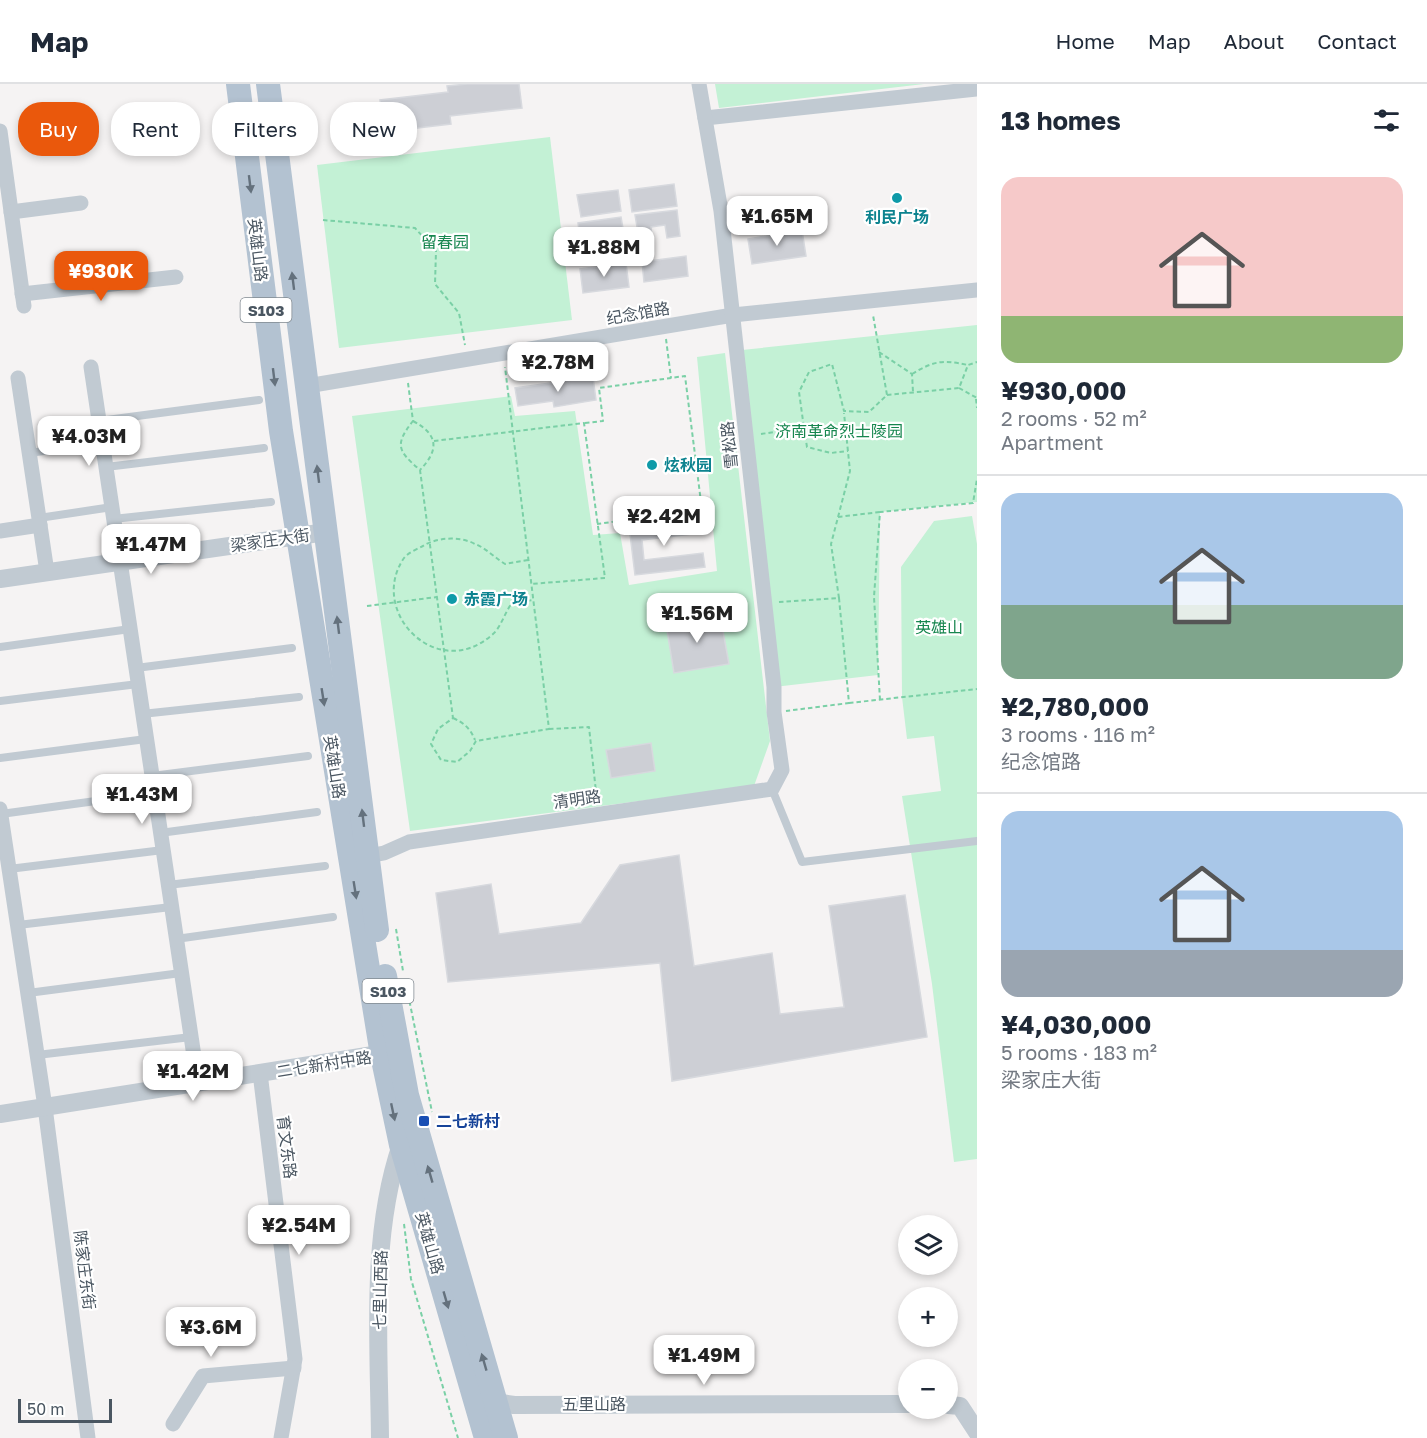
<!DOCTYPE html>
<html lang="en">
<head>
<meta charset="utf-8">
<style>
	body { margin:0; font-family:"Golos Text","Noto Sans SC",sans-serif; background:#f2f2f3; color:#1f2937; height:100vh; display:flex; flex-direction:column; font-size:22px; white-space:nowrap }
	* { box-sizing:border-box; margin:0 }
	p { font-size:20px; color:#747a83 }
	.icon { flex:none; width:33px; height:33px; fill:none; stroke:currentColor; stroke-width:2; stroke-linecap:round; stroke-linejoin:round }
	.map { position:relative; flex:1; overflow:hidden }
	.details { display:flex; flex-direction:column; background:#fff; width:450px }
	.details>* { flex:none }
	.top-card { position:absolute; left:18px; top:18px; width:570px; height:54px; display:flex; gap:12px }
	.tools { position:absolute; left:898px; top:1131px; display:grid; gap:12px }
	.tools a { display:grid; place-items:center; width:60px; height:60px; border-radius:50%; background:#fff; box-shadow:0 3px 9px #0003; font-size:30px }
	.scale { position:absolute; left:18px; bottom:15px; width:94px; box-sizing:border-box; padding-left:6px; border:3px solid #4a5661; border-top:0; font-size:16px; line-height:21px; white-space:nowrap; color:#4a5661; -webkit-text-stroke:4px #fff; paint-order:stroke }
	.price { position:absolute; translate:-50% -51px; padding:0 14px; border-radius:12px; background:#fff; color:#222; font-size:20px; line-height:39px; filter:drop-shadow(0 2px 3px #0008) }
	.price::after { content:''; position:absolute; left:50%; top:36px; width:18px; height:14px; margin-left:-9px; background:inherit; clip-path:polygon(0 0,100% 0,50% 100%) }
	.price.on { background:#ea580c; color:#fff }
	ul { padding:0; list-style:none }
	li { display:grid; align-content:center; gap:12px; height:318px; padding:0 24px }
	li+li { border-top:2px solid #e0e1e3 }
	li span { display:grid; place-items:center; height:186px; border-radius:18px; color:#555 }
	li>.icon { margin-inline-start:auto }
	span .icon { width:108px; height:108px; fill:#fffc; stroke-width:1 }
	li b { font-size:26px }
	h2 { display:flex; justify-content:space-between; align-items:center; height:72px; padding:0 24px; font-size:26px }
	.tag { padding:0 21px; border-radius:24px; background:#fff; box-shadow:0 3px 9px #0003; font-size:21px; line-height:54px }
	.tag.on { background:#ea580c; color:#fff }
	header { display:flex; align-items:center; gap:36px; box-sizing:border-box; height:84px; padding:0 30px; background:#fff; border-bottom:2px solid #e0e1e3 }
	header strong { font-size:28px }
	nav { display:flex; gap:33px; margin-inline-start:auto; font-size:21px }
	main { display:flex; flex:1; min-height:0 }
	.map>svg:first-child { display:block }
	.green { fill:#c3f1d5 }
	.building { fill:#cdcfd5; stroke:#d7d9de; stroke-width:1.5 }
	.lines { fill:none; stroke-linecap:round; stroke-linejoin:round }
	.path { stroke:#7ad0a6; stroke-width:2; stroke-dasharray:4.5 3; stroke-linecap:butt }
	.service { stroke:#c1cad2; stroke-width:8 }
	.minor { stroke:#c1cad2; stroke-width:15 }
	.tertiary { stroke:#c1cad2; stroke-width:18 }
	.primary { stroke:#b3c2d1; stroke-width:24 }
	.oneway { fill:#64717d }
	.culture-dot { fill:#0f9aa8; stroke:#fff; stroke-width:2 }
	.transit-dot { fill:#1a4fb4; stroke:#fff; stroke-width:2 }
	.labels { text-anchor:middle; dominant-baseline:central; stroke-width:4.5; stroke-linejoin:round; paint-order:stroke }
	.shield { fill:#fff; stroke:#808990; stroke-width:1.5 }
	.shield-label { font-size:15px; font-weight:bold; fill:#4a5661 }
	.culture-label { font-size:16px; font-weight:bold; fill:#0d838f; stroke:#fff; text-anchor:start }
	.park-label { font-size:16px; fill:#17864f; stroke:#fff }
	.street-label { font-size:16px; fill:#4a5661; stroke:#fff }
	.transit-label { font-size:16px; font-weight:bold; fill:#164399; stroke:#fff; text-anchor:start }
</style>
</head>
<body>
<header>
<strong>Map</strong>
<nav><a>Home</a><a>Map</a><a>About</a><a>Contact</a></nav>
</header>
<main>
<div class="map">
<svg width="977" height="1354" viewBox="0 0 977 1354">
	<rect width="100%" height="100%" fill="#f5f3f3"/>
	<g class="green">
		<polygon points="715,0 924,0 719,24"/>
		<polygon points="550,53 572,236 339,264 317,81"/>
		<polygon points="977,241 977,418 880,428 878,591 774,603 742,266"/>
		<polygon points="725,269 770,657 754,702 410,747 352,332 511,312 515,332 575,327 593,451 620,449 629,501 717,487 697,273"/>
		<polygon points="972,432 977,460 977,1075 954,1078 932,900 902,712 941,707 934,652 907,655 902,613 901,483 934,437"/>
	</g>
	<g class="building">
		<polygon points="467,0 519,0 522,24 450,32 451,40 384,48 380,16 448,8 447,2"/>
		<polygon points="674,100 677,122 632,128 629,106"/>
		<polygon points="618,106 621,127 581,133 577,111"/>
		<polygon points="677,126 680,152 667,154 665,141 651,143 652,153 639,155 635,131"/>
		<polygon points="621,133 625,156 581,162 578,139"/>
		<polygon points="802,146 806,172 752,180 748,155"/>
		<polygon points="686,172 688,192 644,198 642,178"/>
		<polygon points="626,179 629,203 583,209 580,185"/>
		<polygon points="593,293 596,316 554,323 553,317 518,322 515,304"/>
		<polygon points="698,434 700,449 642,456 644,476 703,469 705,483 635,491 629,442"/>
		<polygon points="720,531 729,580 674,589 666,540"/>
		<polygon points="651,659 655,687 611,694 606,666"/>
		<polygon points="679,771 694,882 772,869 780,930 844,923 829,822 905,811 927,953 672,997 660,879 448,898 436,809 491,800 499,850 581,839 620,781"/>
	</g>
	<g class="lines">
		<g class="path">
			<polyline points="323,136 415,144 436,167 435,200 459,229 465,261"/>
			<polyline points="666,255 671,294"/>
			<polyline points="879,268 912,290 913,308"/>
			<path d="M912,290C935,276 943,276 968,281"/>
			<path d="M408,299L413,337C394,361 398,367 420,386L453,634L438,645L431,660L441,676L457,678L470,667L476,657L549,645L505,283"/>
			<polyline points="959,304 977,314"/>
			<polyline points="887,311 959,304 968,281 977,278"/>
			<polyline points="976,315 977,324"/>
			<path d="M413,337C439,351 439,366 420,386"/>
			<polyline points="585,339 603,337 599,304 685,292 702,426 597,440"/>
			<polyline points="804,344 807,363 831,369 848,367"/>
			<polyline points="761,350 804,344 799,308 809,288 832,280 844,327 869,328 887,311 873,231"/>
			<polyline points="434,357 584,339 605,494 531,500"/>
			<polyline points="838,433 880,428"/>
			<path d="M528,476L505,480C495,474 486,464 475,460C460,452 437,453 423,462C417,465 408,469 404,474C367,528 438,600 493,550C501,543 505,528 512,519L533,516"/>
			<polyline points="839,514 831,460 850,387 844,329"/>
			<polyline points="779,518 839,514 849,619 786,627"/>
			<polyline points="367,522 437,513"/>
			<polyline points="880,616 874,513 880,428 973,419 977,395"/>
			<polyline points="849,619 977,605"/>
			<path d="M453,634C464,639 470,644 475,656"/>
			<polyline points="549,645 589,643 597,717"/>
			<polyline points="396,845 403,887"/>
			<polyline points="408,910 432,1028"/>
			<polyline points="404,1140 411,1195 458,1354"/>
		</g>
		<g class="service">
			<polyline points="99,337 259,316"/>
			<polyline points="29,369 102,359"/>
			<polyline points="106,383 264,364"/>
			<polyline points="39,434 112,423"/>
			<polyline points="113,435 271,418"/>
			<polyline points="0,563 130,545"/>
			<polyline points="136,584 292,564"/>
			<polyline points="0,617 138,600"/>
			<polyline points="142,630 299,613"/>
			<polyline points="0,674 146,655"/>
			<polyline points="152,692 308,672"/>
			<polyline points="772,705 802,778 977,757"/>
			<polyline points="1,730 154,709"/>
			<polyline points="160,749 317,728"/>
			<polyline points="9,785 163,766"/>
			<polyline points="168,801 325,782"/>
			<polyline points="18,841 171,823"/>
			<polyline points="176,855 333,833"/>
			<polyline points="28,909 181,889"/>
			<polyline points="37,971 191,953"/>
		</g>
		<g class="minor">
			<polyline points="705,34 977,5"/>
			<polyline points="0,47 24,222"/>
			<polyline points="11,128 81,119"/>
			<polyline points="22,210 176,193"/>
			<polyline points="91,283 198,999"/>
			<polyline points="18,294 47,488"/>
			<polyline points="307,302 733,231 977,206"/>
			<polyline points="0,447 40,441"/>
			<polyline points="0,725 45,1023 88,1354"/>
			<polyline points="368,772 384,769 409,758 772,705 782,686 774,628 774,603 721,127 699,0"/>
			<polyline points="260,989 295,1275 281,1354"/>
			<polyline points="173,1340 203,1292 294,1284"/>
		</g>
		<g class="tertiary">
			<polyline points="0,495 326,448"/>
			<polyline points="0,1030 392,968"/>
			<polyline points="496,1318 514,1321 909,1320"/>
			<polyline points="948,1321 960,1322 977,1348"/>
			<path d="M380,1354C379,1259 370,1151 401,1061"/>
		</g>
		<g class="primary">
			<polyline points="238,0 281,347 382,971 401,1061 486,1354"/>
			<polyline points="268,0 377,846"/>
			<polyline points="385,892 407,1011 506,1354"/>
		</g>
	</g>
	<defs><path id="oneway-solid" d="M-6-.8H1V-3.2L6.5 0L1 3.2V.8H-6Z" transform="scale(1.5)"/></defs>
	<g class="oneway">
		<use href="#oneway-solid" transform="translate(250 100) rotate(83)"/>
		<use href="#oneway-solid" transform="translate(293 197) rotate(-97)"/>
		<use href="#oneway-solid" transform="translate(274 293) rotate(83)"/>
		<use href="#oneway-solid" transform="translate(318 390) rotate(-97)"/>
		<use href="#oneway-solid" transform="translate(338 541) rotate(-97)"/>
		<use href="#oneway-solid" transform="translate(323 613) rotate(81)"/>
		<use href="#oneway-solid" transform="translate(363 734) rotate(-97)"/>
		<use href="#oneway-solid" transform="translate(355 806) rotate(81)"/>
		<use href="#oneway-solid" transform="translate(393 1028) rotate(78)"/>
		<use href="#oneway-solid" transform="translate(430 1090) rotate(-106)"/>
		<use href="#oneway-solid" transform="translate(446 1216) rotate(74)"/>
		<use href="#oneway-solid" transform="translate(484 1278) rotate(-106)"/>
	</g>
	<g class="culture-dot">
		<circle cx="897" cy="114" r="6"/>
		<circle cx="652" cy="381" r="6"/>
		<circle cx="452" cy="515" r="6"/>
	</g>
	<rect class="transit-dot" x="418" y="1031" width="12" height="12" rx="3"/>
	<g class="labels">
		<g class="shield">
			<rect x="240.5" y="214" width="51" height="24" rx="4.5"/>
			<rect x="362.5" y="895" width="51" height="24" rx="4.5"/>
		</g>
		<g class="shield-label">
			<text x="266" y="226">S103</text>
			<text x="388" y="907">S103</text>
		</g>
		<g class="culture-label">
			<text x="897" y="133" text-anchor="middle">利民广场</text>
			<text x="664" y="381">炫秋园</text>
			<text x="464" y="515">赤霞广场</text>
		</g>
		<g class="park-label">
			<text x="445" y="158">留春园</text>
			<text x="839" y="347">济南革命烈士陵园</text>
			<text x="939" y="543">英雄山</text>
		</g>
		<g class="street-label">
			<text transform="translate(258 166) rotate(83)">英雄山路</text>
			<text transform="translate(638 229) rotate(-10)">纪念馆路</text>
			<text transform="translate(729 361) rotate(-96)">雪松路</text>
			<text transform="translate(270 456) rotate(-8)">梁家庄大街</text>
			<text transform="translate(335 683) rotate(81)">英雄山路</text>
			<text transform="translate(577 715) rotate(-8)">清明路</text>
			<text transform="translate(324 980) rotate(-9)">二七新村中路</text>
			<text transform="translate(287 1063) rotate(83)">育文东路</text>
			<text transform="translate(430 1159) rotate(74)">英雄山路</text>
			<text transform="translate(85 1186) rotate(83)">陈家庄东街</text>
			<text transform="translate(380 1206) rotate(-89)">七里山西路</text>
			<text x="594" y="1320">五里山路</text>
		</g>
		<g class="transit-label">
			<text x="436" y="1037">二七新村</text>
		</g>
	</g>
</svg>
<div class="tools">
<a><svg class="icon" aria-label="layers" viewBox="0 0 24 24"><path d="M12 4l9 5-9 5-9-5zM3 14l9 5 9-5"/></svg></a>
<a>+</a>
<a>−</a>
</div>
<div class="scale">50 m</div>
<b class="price" style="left:777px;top:163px">¥1.65M</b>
<b class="price" style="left:604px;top:194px">¥1.88M</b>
<b class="price on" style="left:101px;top:218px">¥930K</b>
<b class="price" style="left:558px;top:309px">¥2.78M</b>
<b class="price" style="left:89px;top:383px">¥4.03M</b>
<b class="price" style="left:664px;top:463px">¥2.42M</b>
<b class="price" style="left:151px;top:491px">¥1.47M</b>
<b class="price" style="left:697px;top:560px">¥1.56M</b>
<b class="price" style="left:142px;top:741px">¥1.43M</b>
<b class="price" style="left:193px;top:1018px">¥1.42M</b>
<b class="price" style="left:299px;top:1172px">¥2.54M</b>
<b class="price" style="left:211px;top:1274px">¥3.6M</b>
<b class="price" style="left:704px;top:1302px">¥1.49M</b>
<div class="top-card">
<a class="tag on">Buy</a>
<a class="tag">Rent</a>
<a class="tag">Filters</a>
<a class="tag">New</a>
</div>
</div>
<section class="details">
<h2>13 homes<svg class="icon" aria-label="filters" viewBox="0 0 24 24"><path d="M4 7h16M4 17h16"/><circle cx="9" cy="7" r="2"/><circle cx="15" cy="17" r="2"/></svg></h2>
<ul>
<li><span style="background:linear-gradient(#f6c9c9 75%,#8fb573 0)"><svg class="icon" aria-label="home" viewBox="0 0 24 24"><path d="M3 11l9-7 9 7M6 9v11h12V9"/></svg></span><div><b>¥930,000</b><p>2 rooms · 52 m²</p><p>Apartment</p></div></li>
<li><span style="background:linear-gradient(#a9c7e8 60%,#7fa58c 0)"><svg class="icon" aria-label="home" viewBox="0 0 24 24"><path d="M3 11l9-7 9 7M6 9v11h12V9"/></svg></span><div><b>¥2,780,000</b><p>3 rooms · 116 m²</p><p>纪念馆路</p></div></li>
<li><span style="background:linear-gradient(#a9c7e8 75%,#9aa5b1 0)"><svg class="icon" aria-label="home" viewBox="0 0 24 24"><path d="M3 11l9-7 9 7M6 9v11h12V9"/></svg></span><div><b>¥4,030,000</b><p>5 rooms · 183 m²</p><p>梁家庄大街</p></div></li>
</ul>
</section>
</main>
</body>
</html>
